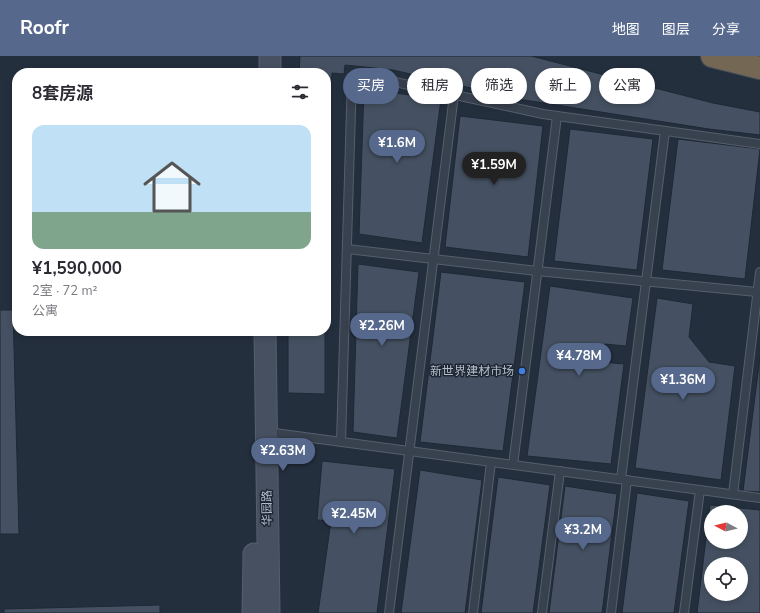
<!DOCTYPE html>
<html lang="zh">
<head>
<meta charset="utf-8">
<style>
	body { margin:0; font-family:"Nunito Sans","Noto Sans SC",sans-serif; background:#f7f7f7; color:#2b2b33; height:100vh; display:flex; flex-direction:column; font-size:15px; white-space:nowrap }
	* { box-sizing:border-box; margin:0 }
	p { font-size:13px; color:#7c7c81 }
	.icon { flex:none; width:22px; height:22px; fill:none; stroke:currentColor; stroke-width:2; stroke-linecap:round; stroke-linejoin:round }
	.map { position:relative; flex:1; overflow:hidden }
	.drawer { position:absolute; left:12px; top:12px; width:319px; height:268px; display:flex; flex-direction:column; background:#fff; border-radius:16px; box-shadow:0 2px 6px #0003 }
	.drawer>* { flex:none }
	.banner { position:absolute; left:343px; top:12px; width:357px; height:36px; display:flex; gap:8px }
	.needle { width:26px; rotate:277deg }
	.tools { position:absolute; left:704px; top:449px; display:grid; gap:8px }
	.tools a { display:grid; place-items:center; width:44px; height:44px; border-radius:50%; background:#fff; box-shadow:0 2px 6px #0003; font-size:20px }
	.price { position:absolute; translate:-50% -34px; padding:0 9px; border-radius:14px; background:#56698c; color:#fff; font-size:13px; line-height:26px; filter:drop-shadow(0 1px 2px #0008) }
	.price::after { content:''; position:absolute; left:50%; top:24px; width:12px; height:9px; margin-left:-6px; background:inherit; clip-path:polygon(0 0,100% 0,50% 100%) }
	.price.active { background:#222; color:#fff }
	ul { padding:0; list-style:none }
	li { display:grid; align-content:center; gap:8px; height:212px; padding:0 20px }
	li+li { border-top:1px solid #e1e1e2 }
	li span { display:grid; place-items:center; height:124px; border-radius:12px; color:#555 }
	li>.icon { margin-inline-start:auto }
	span .icon { width:72px; height:72px; fill:#fffc; stroke-width:1 }
	li b { font-size:17px }
	h2 { display:flex; justify-content:space-between; align-items:center; height:48px; padding:0 20px; font-size:17px }
	.chip { padding:0 14px; border-radius:18px; background:#fff; box-shadow:0 2px 6px #0003; font-size:14px; line-height:36px }
	.chip.active { background:#56698c; color:#fff }
	header { display:flex; align-items:center; gap:24px; box-sizing:border-box; height:56px; padding:0 20px; background:#56698c; color:#fff }
	header strong { font-size:19px }
	nav { display:flex; gap:22px; margin-inline-start:auto; font-size:14px }
	.map>svg:first-child { display:block }
	.building { fill:#455162; stroke:#1f2835; fill-rule:evenodd }
	.lines { fill:none; stroke-linecap:round; stroke-linejoin:round }
	.lane-casing { stroke:#565f6c; stroke-width:10 }
	.secondary-casing { stroke:#565f6c; stroke-width:23 }
	.highway-casing { stroke:#434c59; stroke-width:24 }
	.lane { stroke:#38414e; stroke-width:8 }
	.secondary { stroke:#465061; stroke-width:21 }
	.highway { stroke:#746855; stroke-width:22 }
	.shop-dot { fill:#3f7fe0; stroke:#1d2633; stroke-width:1.5 }
	.labels { text-anchor:middle; dominant-baseline:central; stroke-width:3; stroke-linejoin:round; paint-order:stroke }
	.poi-label { font-size:12px; fill:#b4bcc9; stroke:#1d2633; text-anchor:end }
	.street-label { font-size:12px; fill:#b4bcc9; stroke:#1d2633 }
</style>
</head>
<body>
<header>
<strong>Roofr</strong>
<nav><a>地图</a><a>图层</a><a>分享</a></nav>
</header>
<div class="map">
<svg width="760" height="557" viewBox="0 0 760 557">
	<rect width="100%" height="100%" fill="#242f3e"/>
	<g class="building">
		<polygon points="300,0 531,0 713,47 760,56 760,79 709,73 518,43 393,14 345,9 344,18 332,17 331,29 326,28 326,17 299,17"/>
		<polygon points="364,33 441,43 422,187 359,178"/>
		<polygon points="460,60 543,70 528,201 445,191"/>
		<polygon points="570,73 653,83 637,214 554,205"/>
		<polygon points="678,83 760,93 745,223 662,214"/>
		<polygon points="358,208 419,216 397,382 353,376"/>
		<polygon points="441,216 525,226 503,395 420,386"/>
		<polygon points="550,230 633,242 626,290 605,288 602,306 624,308 611,408 527,400"/>
		<polygon points="657,242 693,248 689,281 709,306 735,310 721,424 635,412"/>
		<polygon points="0,254 13,254 19,478 0,478"/>
		<polygon points="288,275 325,275 325,338 288,337"/>
		<polygon points="760,301 760,436 743,435"/>
		<polygon points="322,405 395,413 377,557 318,557 331,465 317,464"/>
		<polygon points="420,414 482,424 465,557 401,557"/>
		<polygon points="498,421 550,429 533,557 481,557"/>
		<polygon points="565,430 617,438 602,557 549,557"/>
		<polygon points="637,437 689,445 674,557 622,557"/>
		<path d="M710,449L760,454V557H697ZM711,456H741V486H711ZM711,508H741V538H711Z"/>
		<polygon points="160,549 160,557 4,557 4,553"/>
	</g>
	<g class="lines">
		<defs>
			<g id="lane">
				<polyline points="347,193 537,215 757,236"/>
				<polyline points="267,376 760,442"/>
				<polyline points="341,386 352,21 395,26 543,58 760,88"/>
				<polyline points="513,409 557,60"/>
				<polyline points="621,423 665,75"/>
				<polyline points="733,438 760,216"/>
				<polyline points="389,557 454,39"/>
				<polyline points="473,557 491,406"/>
				<polyline points="542,557 560,415"/>
				<polyline points="611,557 627,424"/>
				<polyline points="684,557 700,434"/>
			</g>
			<g id="secondary">
				<polyline points="270,17 270,0"/>
				<polyline points="265,275 269,557"/>
				<polyline points="253,557 254,498"/>
			</g>
			<polyline id="highway" points="712,0 760,12"/>
		</defs>
		<use href="#lane" class="lane-casing"/>
		<use href="#secondary" class="secondary-casing"/>
		<use href="#highway" class="highway-casing"/>
		<use href="#lane" class="lane"/>
		<use href="#secondary" class="secondary"/>
		<use href="#highway" class="highway"/>
	</g>
	<circle class="shop-dot" cx="522" cy="315" r="4"/>
	<g class="labels">
		<g class="poi-label">
			<text x="514" y="315">新世界建材市场</text>
		</g>
		<g class="street-label">
			<text transform="translate(267 452) rotate(-91)">华园路</text>
		</g>
	</g>
</svg>
<div class="tools">
<a><svg class="needle" viewBox="-14 -14 28 28"><path d="M0-13l5 13h-10z" fill="#e53935"/><path d="M0 13l5-13h-10z" fill="#7c7c81"/></svg></a>
<a><svg class="icon" aria-label="locate" viewBox="0 0 24 24"><circle cx="12" cy="12" r="6"/><path d="M12 2v4M12 18v4M2 12h4M18 12h4"/></svg></a>
</div>
<b class="price" style="left:397px;top:108px">¥1.6M</b>
<b class="price active" style="left:494px;top:130px">¥1.59M</b>
<b class="price" style="left:382px;top:291px">¥2.26M</b>
<b class="price" style="left:579px;top:321px">¥4.78M</b>
<b class="price" style="left:683px;top:345px">¥1.36M</b>
<b class="price" style="left:283px;top:416px">¥2.63M</b>
<b class="price" style="left:354px;top:479px">¥2.45M</b>
<b class="price" style="left:583px;top:495px">¥3.2M</b>
<div class="banner">
<a class="chip active">买房</a>
<a class="chip">租房</a>
<a class="chip">筛选</a>
<a class="chip">新上</a>
<a class="chip">公寓</a>
</div>
<section class="drawer">
<h2>8套房源<svg class="icon" aria-label="filters" viewBox="0 0 24 24"><path d="M4 7h16M4 17h16"/><circle cx="9" cy="7" r="2"/><circle cx="15" cy="17" r="2"/></svg></h2>
<ul>
<li><span style="background:linear-gradient(#bfe0f5 70%,#7fa58c 0)"><svg class="icon" aria-label="home" viewBox="0 0 24 24"><path d="M3 11l9-7 9 7M6 9v11h12V9"/></svg></span><div><b>¥1,590,000</b><p>2室 · 72 m²</p><p>公寓</p></div></li>
</ul>
</section>
</div>
</body>
</html>
